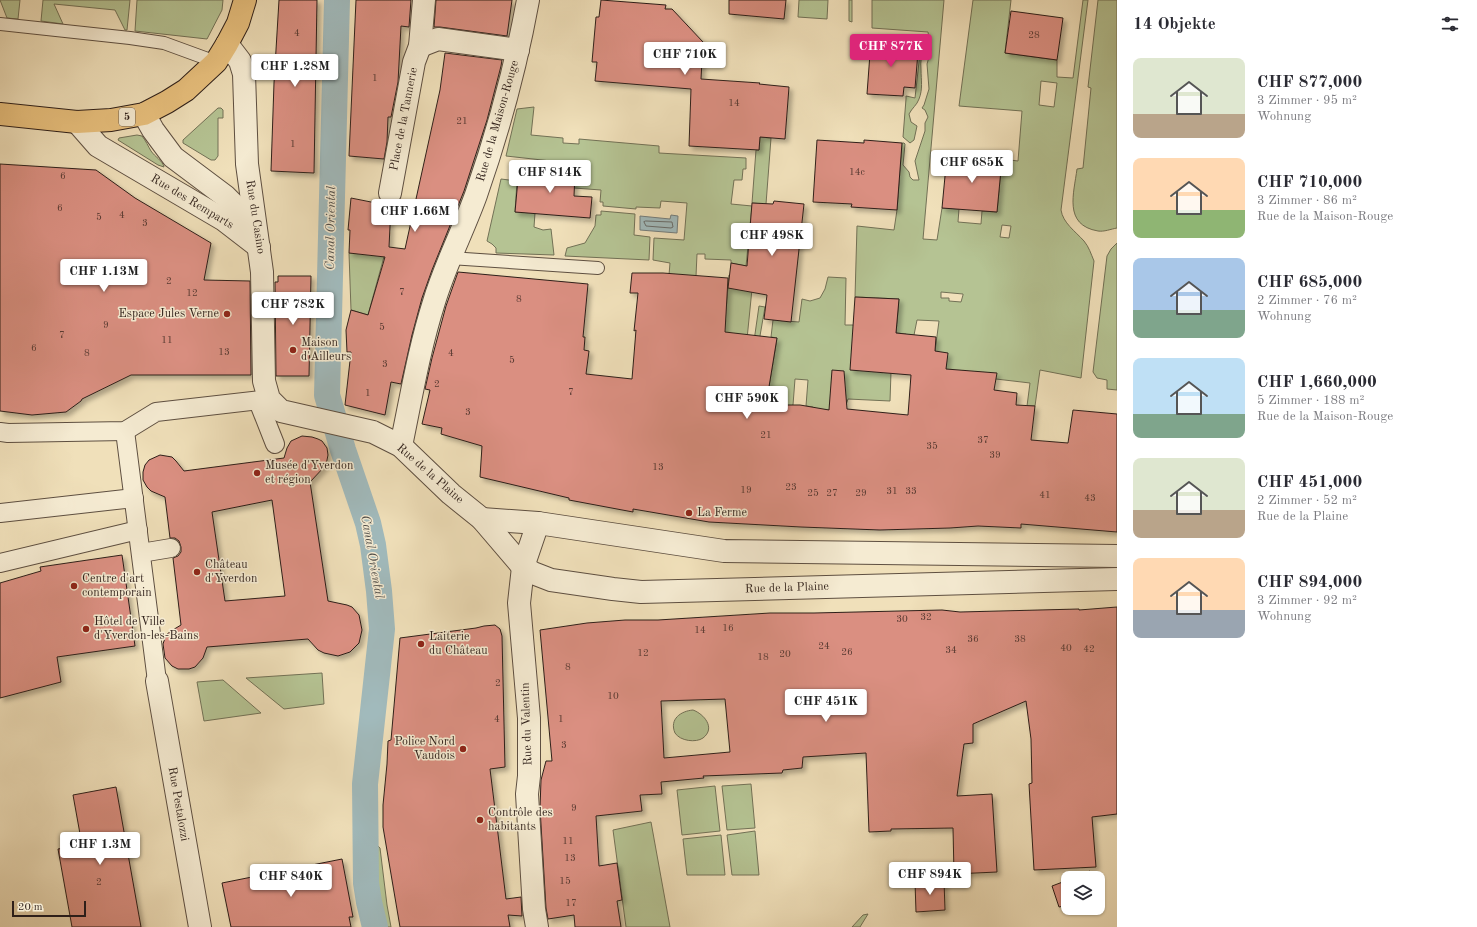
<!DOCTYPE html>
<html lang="de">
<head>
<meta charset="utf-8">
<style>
	body { margin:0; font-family:"Old Standard TT",serif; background:#f2f2f3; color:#2b2b33; height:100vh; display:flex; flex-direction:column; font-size:15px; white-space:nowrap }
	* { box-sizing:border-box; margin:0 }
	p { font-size:13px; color:#7c7c81 }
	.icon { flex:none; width:22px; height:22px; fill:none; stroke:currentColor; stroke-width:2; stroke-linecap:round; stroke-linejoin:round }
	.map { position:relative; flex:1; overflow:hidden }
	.panel { display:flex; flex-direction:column; background:#fff; width:360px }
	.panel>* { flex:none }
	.buttons { position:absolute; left:1061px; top:871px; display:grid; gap:8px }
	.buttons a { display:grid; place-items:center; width:44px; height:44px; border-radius:8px; background:#fff; box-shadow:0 1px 3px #0004; font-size:20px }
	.scale { position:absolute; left:12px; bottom:10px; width:74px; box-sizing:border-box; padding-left:4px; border:2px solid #2e1f19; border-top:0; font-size:11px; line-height:14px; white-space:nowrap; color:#2e1f19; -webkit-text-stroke:3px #f5ebd2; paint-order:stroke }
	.price { position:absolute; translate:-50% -34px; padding:0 9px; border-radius:4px; background:#fff; color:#222; font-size:13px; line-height:26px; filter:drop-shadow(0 1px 2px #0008) }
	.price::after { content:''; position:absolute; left:50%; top:24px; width:12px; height:9px; margin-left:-6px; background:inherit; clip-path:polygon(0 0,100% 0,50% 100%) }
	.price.current { background:#db2777; color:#fff }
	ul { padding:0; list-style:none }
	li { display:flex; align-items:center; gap:12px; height:100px; padding:0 16px }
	li span { display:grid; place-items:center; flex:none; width:112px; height:80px; border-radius:8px; color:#555 }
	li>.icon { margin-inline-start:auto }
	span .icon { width:48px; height:48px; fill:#fffc; stroke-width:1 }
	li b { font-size:17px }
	h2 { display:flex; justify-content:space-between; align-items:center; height:48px; padding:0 16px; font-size:17px }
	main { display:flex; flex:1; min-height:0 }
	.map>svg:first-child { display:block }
	.green { fill:#b5c393; stroke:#727156; fill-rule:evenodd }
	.water { fill:#a1babc; stroke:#737c7b }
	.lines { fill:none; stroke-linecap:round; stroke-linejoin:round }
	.shore { stroke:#686c6a; stroke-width:1 }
	.canal { stroke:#a1babc; stroke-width:26 }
	.building { fill:#da8f81; stroke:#2e1f19; fill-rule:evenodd; filter:url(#shadow) }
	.service-casing { stroke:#5e4f41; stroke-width:14 }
	.pedestrian-casing { stroke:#5e4f41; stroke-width:20 }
	.minor-casing { stroke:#5e4f41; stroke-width:24 }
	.primary-casing { stroke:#2e1f19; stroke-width:24 }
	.service { stroke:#f5ebd2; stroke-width:12 }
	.pedestrian { stroke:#f5ebd2; stroke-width:18 }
	.minor { stroke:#f5ebd2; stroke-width:22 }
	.primary { stroke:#e8c07d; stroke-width:22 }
	.poi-dot { fill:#8f2418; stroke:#f5ebd2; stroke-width:1.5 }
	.labels { text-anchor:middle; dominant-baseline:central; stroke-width:3; stroke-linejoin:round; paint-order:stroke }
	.number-label { font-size:10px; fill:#593b33 }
	.shield { fill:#f5ebd2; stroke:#6a5c50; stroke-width:1 }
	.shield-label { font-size:11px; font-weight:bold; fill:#2e1f19 }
	.street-label { font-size:12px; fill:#2e1f19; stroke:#f5ebd2 }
	.poi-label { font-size:12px; fill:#2e1f19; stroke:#f5ebd2; text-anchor:start }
	.water-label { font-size:13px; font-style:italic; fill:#504e4a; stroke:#f5ebd2 }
</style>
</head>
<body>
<main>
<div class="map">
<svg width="1117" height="927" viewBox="0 0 1117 927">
	<defs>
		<filter id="shadow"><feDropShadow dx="3.5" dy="3.5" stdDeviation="2" flood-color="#0004"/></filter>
	</defs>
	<rect width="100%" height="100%" fill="#f0e0ba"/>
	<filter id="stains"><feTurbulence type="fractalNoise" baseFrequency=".005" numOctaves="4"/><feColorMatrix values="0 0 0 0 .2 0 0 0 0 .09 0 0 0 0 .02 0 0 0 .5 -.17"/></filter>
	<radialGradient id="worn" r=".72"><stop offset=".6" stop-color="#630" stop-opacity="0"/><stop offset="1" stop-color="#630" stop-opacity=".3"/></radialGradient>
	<g class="green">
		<polygon points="0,0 20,0 18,19 7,18"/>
		<polygon points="43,0 130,0 127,30 125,30 115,10 54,4 63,24 41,21"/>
		<polygon points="137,0 223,0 222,10 207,39 135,31"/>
		<polygon points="799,0 828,0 827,19 798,17"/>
		<polygon points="849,0 852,0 852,22 849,21"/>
		<path d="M872,0H944L923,239L937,240L942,208L959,209L958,222L981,224L982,211L997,212L1002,159L1018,161L1022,111L959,106L973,0H1011L1005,53L1057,60V77L1073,78L1083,0H1088L1061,210C1063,223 1075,231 1084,241C1089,247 1091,254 1094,261L1081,378L1040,370L1035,406H1027L1030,383L996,379L946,370L935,351L939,321L917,320L914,335L911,375L906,334L896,333L899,299L855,297L857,226L894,230L897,210L902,143H904L905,144L903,165L909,172L910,177L913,180H919L915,161L925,131V123L928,117L925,110L922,108L924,105L929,89L927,64L931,50L928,32L872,28ZM1041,81L1057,83L1054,107L1039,105ZM1002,225L1011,226L1009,238L1000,237ZM941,292L963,294V295L961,302L949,301V298H941Z"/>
		<path d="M1098,0H1117V228C1111,229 1104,232 1098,231C1063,225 1074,193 1077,169L1083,168L1091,88L1088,87Z"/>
		<path d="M921,44L923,45C922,53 920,62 921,70C921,80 923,89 919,99C917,105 912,108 909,114L911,122L917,126L914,140L910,143L903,137L906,99V96L915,98Z"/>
		<polygon points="534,107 531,135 563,138 563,143 579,144 579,139 659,146 659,153 746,158 746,169 743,169 742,180 734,180 731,204 752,206 746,266 731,263 731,260 705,259 705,254 697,254 696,276 669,275 670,263 653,260 654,238 684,240 687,203 661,201 660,208 636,207 636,209 603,206 603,202 600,202 601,190 574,188 575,174 586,175 587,165 506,156 517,109"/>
		<polygon points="218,108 221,108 223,110 223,118 218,118 218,156 215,160 211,160 183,143 183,140"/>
		<path d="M137,135L142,136C146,141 148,146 151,151C155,157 162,160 164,167L158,165L118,140L119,138Z"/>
		<polygon points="760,137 771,138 766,204 752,203 756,150 759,150"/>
		<polygon points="501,179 517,181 515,212 535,213 534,227 543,230 551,229 554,255 496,253 496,248 492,244 487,241"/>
		<polygon points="601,211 635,214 634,235 650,237 649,260 565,256 567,248 585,243 595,226 596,215 601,215"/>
		<polygon points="1117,243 1117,390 1107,389 1107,380 1097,378 1093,372 1107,256 1111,249"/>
		<polygon points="349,253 385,253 368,315 351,310"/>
		<polygon points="729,275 753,279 744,369 724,333"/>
		<polygon points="828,277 846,278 845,325 853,325 891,372 890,401 848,399 846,405 829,410 813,409 813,407 806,406 808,380 795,379 793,405 767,420 769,387 777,338 771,337 773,320 799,322 802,299 810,301 820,298 825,289"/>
		<polygon points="759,306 765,307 752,382 748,383"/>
		<polygon points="322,673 324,704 284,709 246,678"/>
		<polygon points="223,680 261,713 204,721 197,682"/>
		<path d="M693,710C704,714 716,728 703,738C696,743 680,741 675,733C669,719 681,711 693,710Z"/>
		<polygon points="751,784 755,828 727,830 722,786"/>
		<polygon points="715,786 720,831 682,835 677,790"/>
		<polygon points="369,821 376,827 377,845 380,848 387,905 391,927 385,927 375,887"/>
		<polygon points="651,822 670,927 626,927 613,830"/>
		<polygon points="755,831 759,875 732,875 727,835"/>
		<polygon points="721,835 725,875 687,875 683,839"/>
		<polygon points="868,914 860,927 852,927 863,915"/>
	</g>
	<polygon class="water" points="671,215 678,216 677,233 640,230 640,216 670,219"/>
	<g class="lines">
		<polygon class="shore" points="646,221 672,222 673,227 671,228 646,226 644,222"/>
		<polyline class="canal" points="337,0 327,395 343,450 368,523 373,545 379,591 382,629 365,784 366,883 369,902 375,927"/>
	</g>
	<g class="building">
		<polygon points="279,0 317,0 314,173 271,171 274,83"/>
		<polygon points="356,0 411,0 409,27 401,26 398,82 391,117 388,117 387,142 384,159 349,156"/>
		<polygon points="436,0 512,0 507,36 440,27 434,27"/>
		<polygon points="601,0 666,5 665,9 672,9 703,42 701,79 760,83 759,84 789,87 785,139 760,137 759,150 689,146 691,89 595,81 597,62 592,62 596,17 599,17"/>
		<polygon points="729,0 786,0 784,19 729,14"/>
		<polygon points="1011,11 1063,18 1057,60 1005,53"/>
		<polygon points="871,40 906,42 905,51 918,52 915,88 904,87 903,96 867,94"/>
		<polygon points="445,53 502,60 501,66 487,120 464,191 432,270 422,298 412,335 401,384 391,382 385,415 345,405 351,352 347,352 346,330 351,310 368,315 385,257 349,253 350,230 348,230 351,198 391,206 389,247 405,249 440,90"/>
		<polygon points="817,140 864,143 864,140 902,143 897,210 851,207 852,204 813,202"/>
		<polygon points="947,155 1002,159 997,212 942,208"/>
		<polygon points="0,164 96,170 135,198 211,243 204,280 250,281 251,375 131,375 82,399 81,401 66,412 32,415 0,411"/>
		<polygon points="519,168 575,173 574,196 592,197 590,218 515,212"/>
		<polygon points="774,201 804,204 791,322 764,319 767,295 728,288 731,263 747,266 752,203 773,204"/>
		<polygon points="458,272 588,284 583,337 585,337 584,350 589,351 586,374 632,379 636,330 634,331 638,293 630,293 632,273 663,273 728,278 725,332 777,338 766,405 800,405 829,410 832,370 844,371 847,409 908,415 911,375 850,370 855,297 899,299 896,333 936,337 935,351 948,353 946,369 997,373 994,390 1017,393 1016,405 1035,406 1031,440 1068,443 1073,410 1117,414 1117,532 1021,524 1021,528 978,526 950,528 880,530 801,527 709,522 633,509 633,512 569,500 569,498 480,477 482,446 441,434 442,428 422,424 430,390 425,389 432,358 446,306"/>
		<polygon points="278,276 311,276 309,376 276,376 275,282 278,282"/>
		<path d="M302,436L312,437L318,439L322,441L327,448L328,455L326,465L310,482L328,601L347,605L352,607L359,615L362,630L359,643L350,652L338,656L324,653L318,650L308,639L207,647L203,658L195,667L189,669H178L172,666L165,658L163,644L166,635L171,631L181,625L173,558L178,556L181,552V547L179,541L175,538H170L165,497L151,491L147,487L143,480V472L145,465L149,460L160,455L172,457L176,461L184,471L284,458L287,448L291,441ZM272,500L285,596L225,601L212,512Z"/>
		<polygon points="122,555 135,646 57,657 61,682 0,698 0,583 41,571 40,567"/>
		<path d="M1117,607V814L1092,817L1096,867L1034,870L1029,784L1032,783L1031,739L1026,701L973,724V743L964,744L957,796L992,794L997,872L954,874L953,828L891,829V831L869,832L866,753L803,757L802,768L783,770L782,773L703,776L704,778L661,782L662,794L640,795L642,811L596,816L599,866L617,863L622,900L617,901L621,927H575L574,915L548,919L546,908L540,808L541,780L546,761H552L540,630L587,623L625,620H658L770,613H814L942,610L960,612L1079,609V610ZM725,699L730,752L664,758L661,701Z"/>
		<polygon points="495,625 500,629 502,636 505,767 490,769 506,899 521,897 522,916 508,915 510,927 400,927 383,827 383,805 387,764 388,741 391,740 400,638 476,628 484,626"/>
		<polygon points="116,787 141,927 72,927 58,849 82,845 73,795"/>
		<polygon points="342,859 353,917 349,917 351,927 231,927 222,883"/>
		<polygon points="1090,871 1093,878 1072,878"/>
		<polygon points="1068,880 1068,905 1059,907 1052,886"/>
		<polygon points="944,881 945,910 916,912 915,882"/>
	</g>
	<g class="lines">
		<defs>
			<g id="service">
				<polyline points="0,24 130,38 164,43 216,62"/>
				<polyline points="450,258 598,268"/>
			</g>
			<g id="pedestrian">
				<polyline points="258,401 275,444"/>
				<polyline points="125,431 157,681"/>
				<polyline points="0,432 8,433 125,431 156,412 269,399"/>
				<polyline points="0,513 134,498"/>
				<polyline points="141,553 171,548"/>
				<polyline points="0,563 138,530"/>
			</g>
			<g id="minor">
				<polyline points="227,44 240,61 244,74 247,164 262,272 264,381 269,399 281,411 373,432 401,446 451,494 482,519 523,567 533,573 551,580 613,589 641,592 1117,579"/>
				<polyline points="420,46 438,39 518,50"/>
				<polyline points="144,114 153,130 173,157 225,196 241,212 252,233"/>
				<polyline points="77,122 98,146 224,220 259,247"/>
				<polyline points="390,193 414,62 420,46 424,0"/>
				<path d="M401,446C411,398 419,349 434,302C445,265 463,231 476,195C498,132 516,66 528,0"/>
				<polyline points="482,519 538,523 724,551 1117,556"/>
				<polyline points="157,681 200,927"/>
				<polyline points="537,927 534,909 527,794 529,776 529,718 519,603 523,567 538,523"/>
			</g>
			<polyline id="primary" points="0,114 77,122 111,120 144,114 167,102 186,90 216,62 227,44 238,23 245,0"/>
		</defs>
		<use href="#service" class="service-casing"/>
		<use href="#pedestrian" class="pedestrian-casing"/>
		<use href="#minor" class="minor-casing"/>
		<use href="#primary" class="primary-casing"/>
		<use href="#service" class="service"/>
		<use href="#pedestrian" class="pedestrian"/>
		<use href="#minor" class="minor"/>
		<use href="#primary" class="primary"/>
	</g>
	<g class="poi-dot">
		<circle cx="227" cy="314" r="4"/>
		<circle cx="293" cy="350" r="4"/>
		<circle cx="257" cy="473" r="4"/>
		<circle cx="689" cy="513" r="4"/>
		<circle cx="197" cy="572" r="4"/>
		<circle cx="74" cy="586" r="4"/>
		<circle cx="86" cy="629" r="4"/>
		<circle cx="421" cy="644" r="4"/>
		<circle cx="463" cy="749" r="4"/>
		<circle cx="480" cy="820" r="4"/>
	</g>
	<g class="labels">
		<g class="number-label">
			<text x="297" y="33">4</text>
			<text x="1034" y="35">28</text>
			<text x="375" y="78">1</text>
			<text x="734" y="103">14</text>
			<text x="462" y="121">21</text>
			<text x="293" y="144">1</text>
			<text x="857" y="172">14c</text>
			<text x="63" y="176">6</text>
			<text x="60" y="208">6</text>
			<text x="122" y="215">4</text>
			<text x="99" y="217">5</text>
			<text x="145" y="223">3</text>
			<text x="169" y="281">2</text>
			<text x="402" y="292">7</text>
			<text x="192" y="293">12</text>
			<text x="519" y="299">8</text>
			<text x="106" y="325">9</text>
			<text x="382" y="327">5</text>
			<text x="62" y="335">7</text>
			<text x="167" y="340">11</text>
			<text x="34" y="348">6</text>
			<text x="224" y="352">13</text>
			<text x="87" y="353">8</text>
			<text x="451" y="353">4</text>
			<text x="512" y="360">5</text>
			<text x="385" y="364">3</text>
			<text x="437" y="384">2</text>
			<text x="571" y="392">7</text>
			<text x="368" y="393">1</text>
			<text x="468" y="412">3</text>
			<text x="766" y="435">21</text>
			<text x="983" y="440">37</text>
			<text x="932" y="446">35</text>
			<text x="995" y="455">39</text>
			<text x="658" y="467">13</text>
			<text x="791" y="487">23</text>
			<text x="746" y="490">19</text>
			<text x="892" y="491">31</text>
			<text x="911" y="491">33</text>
			<text x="813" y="493">25</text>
			<text x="832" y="493">27</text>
			<text x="861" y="493">29</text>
			<text x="1045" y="495">41</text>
			<text x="1090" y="498">43</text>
			<text x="926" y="617">32</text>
			<text x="902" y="619">30</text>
			<text x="728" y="628">16</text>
			<text x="700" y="630">14</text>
			<text x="973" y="639">36</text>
			<text x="1020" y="639">38</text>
			<text x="824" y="646">24</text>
			<text x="1066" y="648">40</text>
			<text x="1089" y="649">42</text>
			<text x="951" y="650">34</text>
			<text x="847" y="652">26</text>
			<text x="643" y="653">12</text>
			<text x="785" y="654">20</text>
			<text x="763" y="657">18</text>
			<text x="568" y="667">8</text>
			<text x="498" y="683">2</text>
			<text x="613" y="696">10</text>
			<text x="497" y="719">4</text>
			<text x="561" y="719">1</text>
			<text x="564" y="745">3</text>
			<text x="574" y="808">9</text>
			<text x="568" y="841">11</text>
			<text x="570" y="858">13</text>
			<text x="565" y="881">15</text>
			<text x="99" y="882">2</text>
			<text x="571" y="903">17</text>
		</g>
		<rect class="shield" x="119" y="108" width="16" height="18" rx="3"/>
		<g class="shield-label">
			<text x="127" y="117">5</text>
		</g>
		<g class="street-label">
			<text transform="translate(404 119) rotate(-79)">Place de la Tannerie</text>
			<text transform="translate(498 121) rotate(-74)">Rue de la Maison-Rouge</text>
			<text transform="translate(192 202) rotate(31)">Rue des Remparts</text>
			<text transform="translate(255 217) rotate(81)">Rue du Casino</text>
			<text transform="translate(430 474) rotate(41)">Rue de la Plaine</text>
			<text transform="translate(787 588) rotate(-2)">Rue de la Plaine</text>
			<text transform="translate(527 724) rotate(-92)">Rue du Valentin</text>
			<text transform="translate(178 804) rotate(80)">Rue Pestalozzi</text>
		</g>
		<g class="poi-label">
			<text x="219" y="314" text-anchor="end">Espace Jules Verne</text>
			<text x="301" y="343">Maison<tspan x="301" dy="14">d'Ailleurs</tspan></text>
			<text x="265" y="466">Musée d'Yverdon<tspan x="265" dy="14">et région</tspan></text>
			<text x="697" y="513">La Ferme</text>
			<text x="205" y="565">Château<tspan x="205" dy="14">d'Yverdon</tspan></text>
			<text x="82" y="579">Centre d'art<tspan x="82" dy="14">contemporain</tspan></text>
			<text x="94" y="622">Hôtel de Ville<tspan x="94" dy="14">d'Yverdon-les-Bains</tspan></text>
			<text x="429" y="637">Laiterie<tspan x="429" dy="14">du Château</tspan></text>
			<text x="455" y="742" text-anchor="end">Police Nord<tspan x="455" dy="14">Vaudois</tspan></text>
			<text x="488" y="813">Contrôle des<tspan x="488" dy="14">habitants</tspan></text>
		</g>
		<g class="water-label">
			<text transform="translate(331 228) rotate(-89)">Canal Oriental</text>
			<text transform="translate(372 557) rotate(80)">Canal Oriental</text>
		</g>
	</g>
	<rect width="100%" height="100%" filter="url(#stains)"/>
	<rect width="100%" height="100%" fill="url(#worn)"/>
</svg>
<div class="buttons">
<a><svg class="icon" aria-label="layers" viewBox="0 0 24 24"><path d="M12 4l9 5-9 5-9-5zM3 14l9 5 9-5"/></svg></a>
</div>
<div class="scale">20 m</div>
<b class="price current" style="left:891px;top:68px">CHF 877K</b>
<b class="price" style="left:685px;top:76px">CHF 710K</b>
<b class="price" style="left:295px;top:88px">CHF 1.28M</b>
<b class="price" style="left:972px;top:184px">CHF 685K</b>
<b class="price" style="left:550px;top:194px">CHF 814K</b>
<b class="price" style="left:415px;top:233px">CHF 1.66M</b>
<b class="price" style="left:772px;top:257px">CHF 498K</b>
<b class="price" style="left:104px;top:293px">CHF 1.13M</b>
<b class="price" style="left:293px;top:326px">CHF 782K</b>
<b class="price" style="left:747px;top:420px">CHF 590K</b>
<b class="price" style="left:826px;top:723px">CHF 451K</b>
<b class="price" style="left:100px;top:866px">CHF 1.3M</b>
<b class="price" style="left:930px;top:896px">CHF 894K</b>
<b class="price" style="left:291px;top:898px">CHF 840K</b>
</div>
<section class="panel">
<h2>14 Objekte<svg class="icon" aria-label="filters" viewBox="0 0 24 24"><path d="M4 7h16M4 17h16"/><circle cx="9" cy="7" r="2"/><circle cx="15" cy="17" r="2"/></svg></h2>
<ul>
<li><span style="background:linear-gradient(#dfe7d0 70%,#b9a48a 0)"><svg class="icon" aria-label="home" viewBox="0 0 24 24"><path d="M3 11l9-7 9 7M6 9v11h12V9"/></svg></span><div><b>CHF 877,000</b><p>3 Zimmer · 95 m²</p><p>Wohnung</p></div></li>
<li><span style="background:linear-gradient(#ffd9b3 65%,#8fb573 0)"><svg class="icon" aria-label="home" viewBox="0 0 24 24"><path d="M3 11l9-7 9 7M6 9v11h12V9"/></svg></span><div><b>CHF 710,000</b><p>3 Zimmer · 86 m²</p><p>Rue de la Maison-Rouge</p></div></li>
<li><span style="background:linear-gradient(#a9c7e8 65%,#7fa58c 0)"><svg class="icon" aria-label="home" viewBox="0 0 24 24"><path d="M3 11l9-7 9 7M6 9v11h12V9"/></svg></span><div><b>CHF 685,000</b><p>2 Zimmer · 76 m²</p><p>Wohnung</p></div></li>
<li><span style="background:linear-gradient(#bfe0f5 70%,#7fa58c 0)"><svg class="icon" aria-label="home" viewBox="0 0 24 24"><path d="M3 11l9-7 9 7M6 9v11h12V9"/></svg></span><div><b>CHF 1,660,000</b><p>5 Zimmer · 188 m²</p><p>Rue de la Maison-Rouge</p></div></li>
<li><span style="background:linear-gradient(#dfe7d0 65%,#b9a48a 0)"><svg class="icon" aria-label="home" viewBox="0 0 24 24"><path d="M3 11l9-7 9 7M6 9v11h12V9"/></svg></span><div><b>CHF 451,000</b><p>2 Zimmer · 52 m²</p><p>Rue de la Plaine</p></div></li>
<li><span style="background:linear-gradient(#ffd9b3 65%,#9aa5b1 0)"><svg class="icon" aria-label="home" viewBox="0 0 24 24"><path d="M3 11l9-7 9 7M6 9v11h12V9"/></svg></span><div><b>CHF 894,000</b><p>3 Zimmer · 92 m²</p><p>Wohnung</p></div></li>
</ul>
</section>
</main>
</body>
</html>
